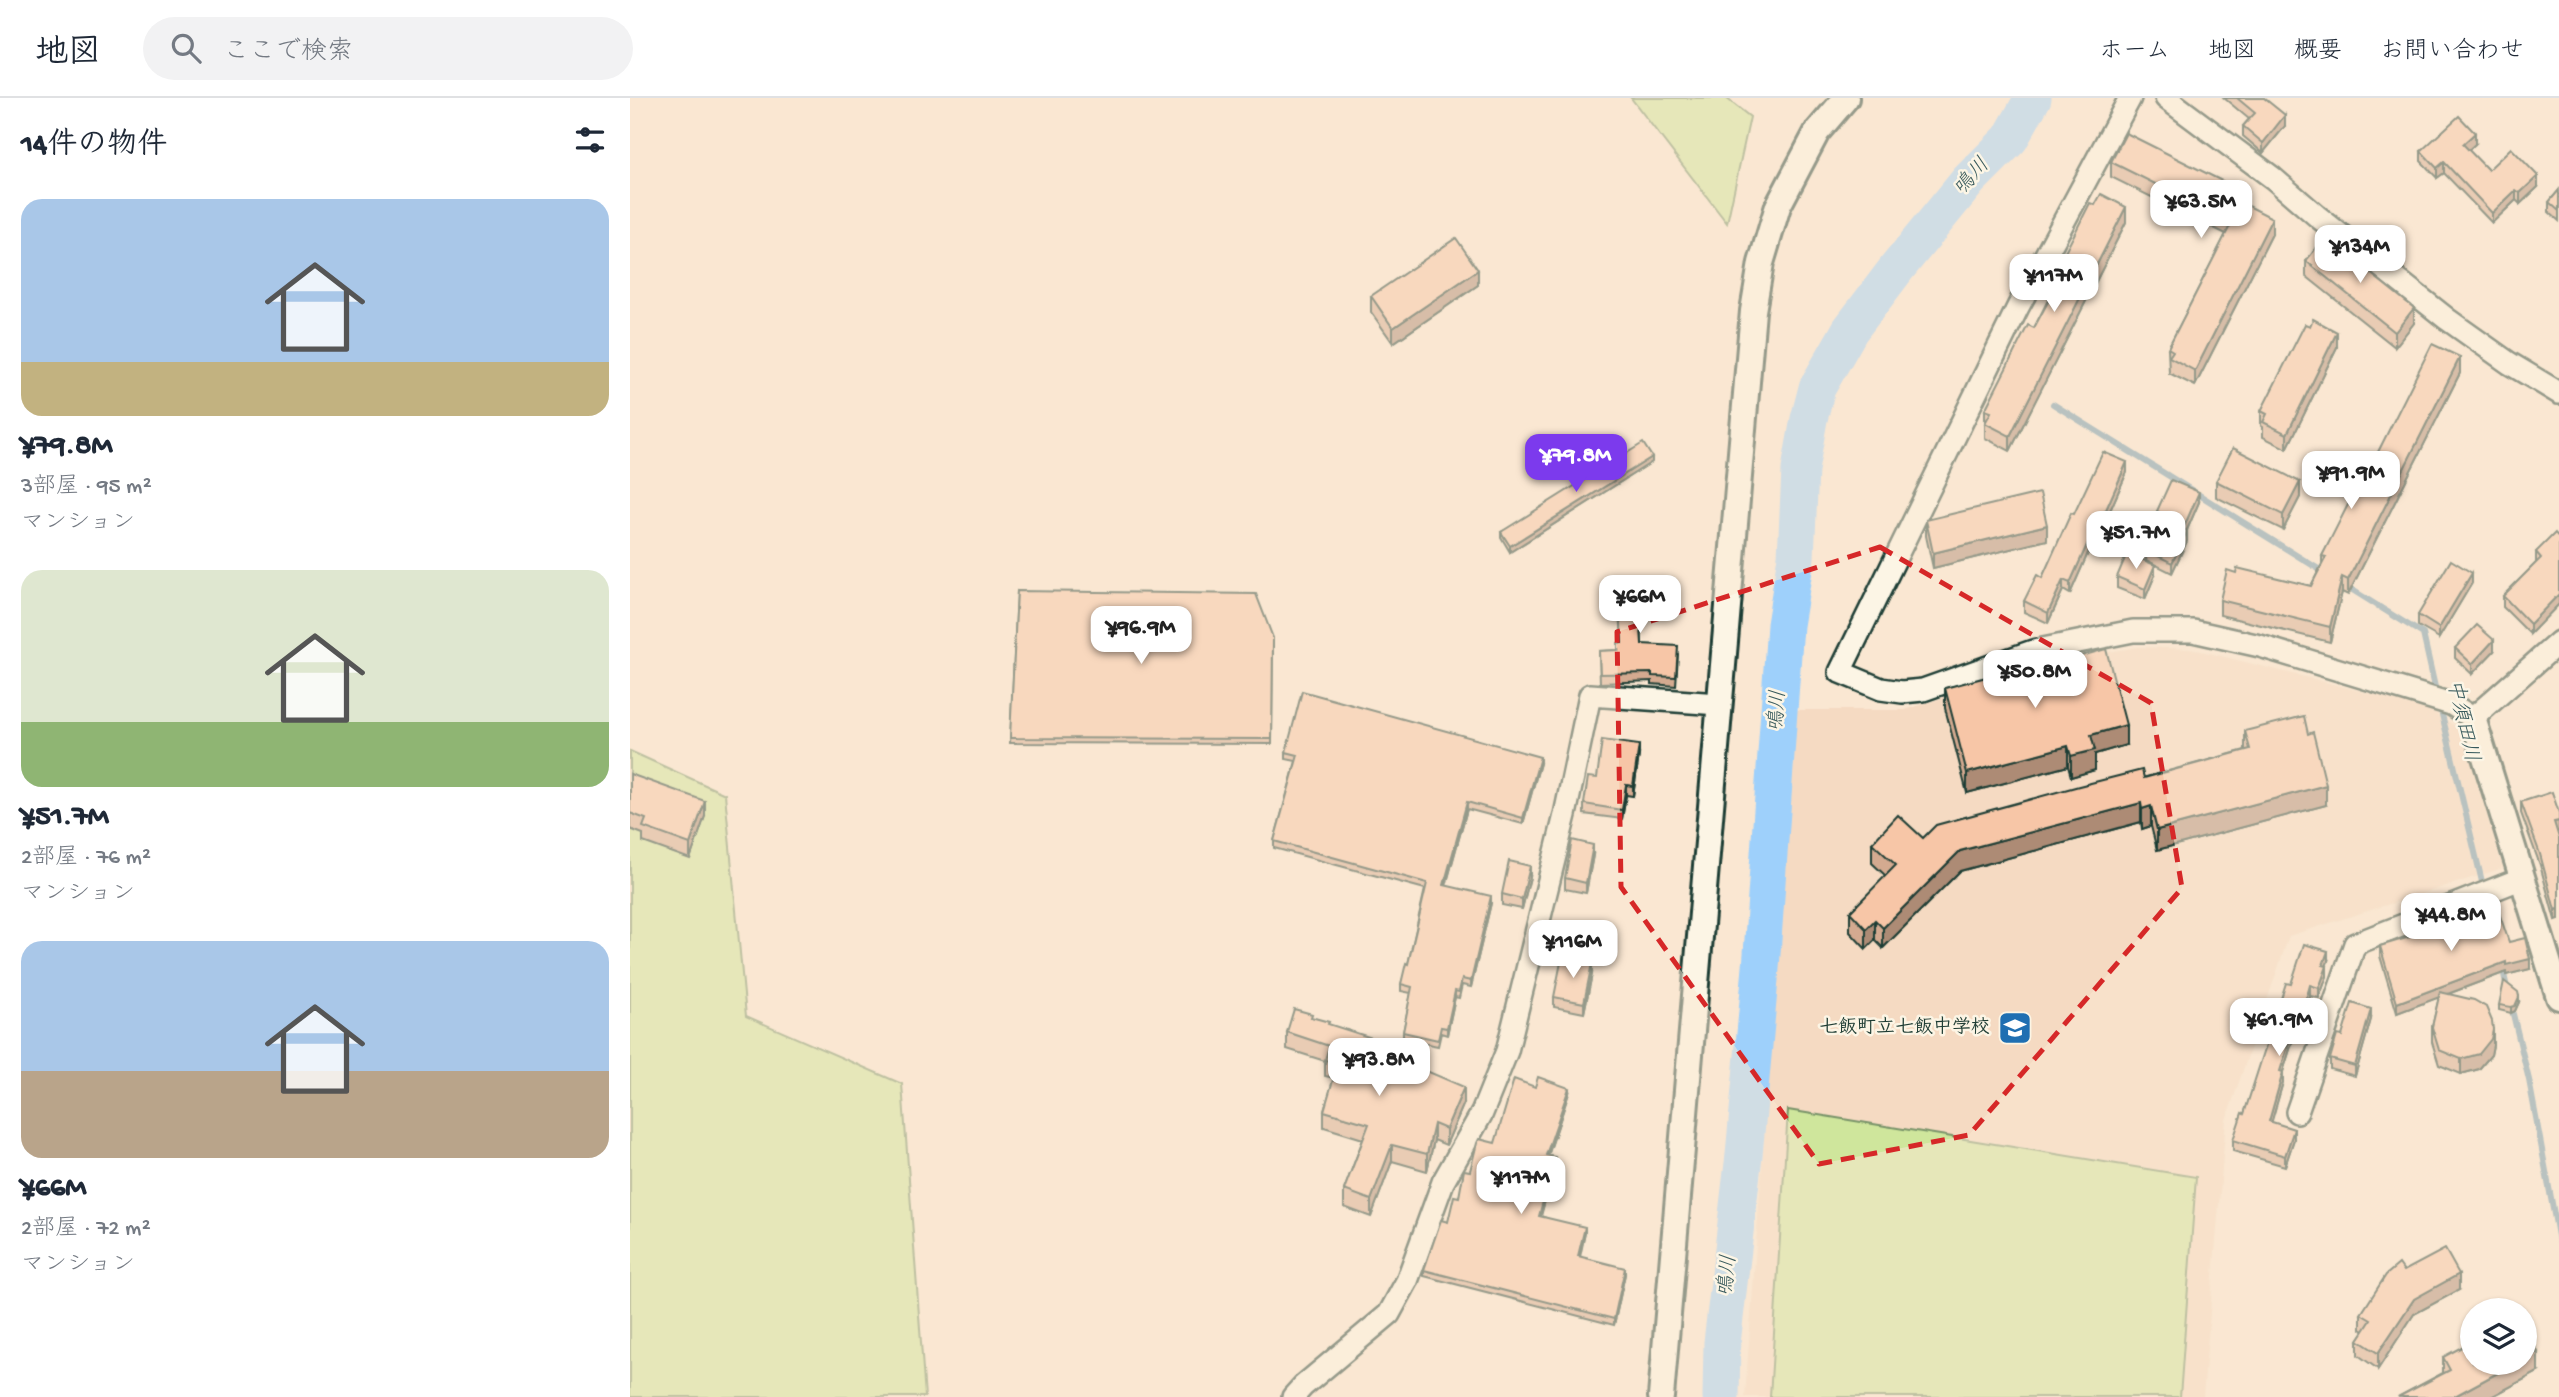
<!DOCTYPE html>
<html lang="ja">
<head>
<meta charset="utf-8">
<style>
	body { margin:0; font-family:"Gochi Hand","Klee One",sans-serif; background:#f2f2f3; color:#1f2937; height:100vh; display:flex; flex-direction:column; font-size:26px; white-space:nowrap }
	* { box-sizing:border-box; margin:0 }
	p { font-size:23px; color:#747a83 }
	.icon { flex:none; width:38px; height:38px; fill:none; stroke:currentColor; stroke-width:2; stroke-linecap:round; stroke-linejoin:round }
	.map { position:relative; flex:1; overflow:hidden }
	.drawer { display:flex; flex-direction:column; background:#fff; width:630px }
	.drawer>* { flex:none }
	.tools { position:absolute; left:1830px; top:1200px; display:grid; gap:14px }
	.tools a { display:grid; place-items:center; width:77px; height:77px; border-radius:50%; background:#fff; box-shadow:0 2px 5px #0004; font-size:35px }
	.price { position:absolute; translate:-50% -60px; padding:0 16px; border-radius:14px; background:#fff; color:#222; font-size:23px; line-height:46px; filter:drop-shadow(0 2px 4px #0008) }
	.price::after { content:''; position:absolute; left:50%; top:42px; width:21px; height:16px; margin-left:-10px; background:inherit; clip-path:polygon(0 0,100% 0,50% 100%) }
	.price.active { background:#7c3aed; color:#fff }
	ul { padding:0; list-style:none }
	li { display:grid; align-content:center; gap:14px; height:371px; padding:0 21px }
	li span { display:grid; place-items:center; height:217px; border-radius:21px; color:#555 }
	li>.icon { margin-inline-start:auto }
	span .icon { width:126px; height:126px; fill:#fffc; stroke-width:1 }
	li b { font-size:30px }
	h2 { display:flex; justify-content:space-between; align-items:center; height:84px; padding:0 21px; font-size:30px }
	header { display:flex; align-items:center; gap:42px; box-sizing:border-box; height:98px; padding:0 35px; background:#fff; border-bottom:2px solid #e0e1e3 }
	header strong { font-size:33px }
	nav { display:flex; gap:38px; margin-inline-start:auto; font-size:24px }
	.search { width:490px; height:63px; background:#f2f2f3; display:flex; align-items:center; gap:18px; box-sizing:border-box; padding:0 24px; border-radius:38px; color:#747a83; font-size:26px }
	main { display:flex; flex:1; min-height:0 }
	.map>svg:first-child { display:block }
	.built { fill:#f5dac2 }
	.green { fill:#cfe69c; stroke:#779268; stroke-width:2 }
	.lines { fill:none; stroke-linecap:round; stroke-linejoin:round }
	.stream { stroke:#6b95ab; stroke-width:6 }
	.river { stroke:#9ed0fb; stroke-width:37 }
	.minor-casing { stroke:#1f3d34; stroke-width:26 }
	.tertiary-casing { stroke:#1f3d34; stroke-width:30 }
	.minor { stroke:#fcf5e5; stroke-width:21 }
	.tertiary { stroke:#fcf5e5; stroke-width:24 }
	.wall { fill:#d4aa90; stroke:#1f3d34; stroke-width:2 }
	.shaded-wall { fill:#ad8b75; stroke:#1f3d34; stroke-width:2 }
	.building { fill:#f7c6a7; stroke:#1f3d34; stroke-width:2 }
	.marked { fill:none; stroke:#d62828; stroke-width:5; stroke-dasharray:14 9; stroke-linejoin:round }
	.labels { text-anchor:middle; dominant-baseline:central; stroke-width:5; stroke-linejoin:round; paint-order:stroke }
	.poi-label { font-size:19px; font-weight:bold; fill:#1f3d34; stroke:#fcf5e5; text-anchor:end }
	.water-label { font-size:21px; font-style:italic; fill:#385a5c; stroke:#fcf5e5 }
</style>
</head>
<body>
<header>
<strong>地図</strong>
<div class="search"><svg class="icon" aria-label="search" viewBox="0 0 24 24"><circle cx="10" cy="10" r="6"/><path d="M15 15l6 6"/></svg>ここで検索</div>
<nav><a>ホーム</a><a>地図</a><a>概要</a><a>お問い合わせ</a></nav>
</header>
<main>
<section class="drawer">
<h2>14件の物件<svg class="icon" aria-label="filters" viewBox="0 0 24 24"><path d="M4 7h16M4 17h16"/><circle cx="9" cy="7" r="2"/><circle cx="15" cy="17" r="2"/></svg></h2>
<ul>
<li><span style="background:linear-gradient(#a9c7e8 75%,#c2b280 0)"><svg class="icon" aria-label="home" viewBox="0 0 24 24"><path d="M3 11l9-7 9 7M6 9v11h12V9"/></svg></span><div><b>¥79.8M</b><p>3部屋 · 95 m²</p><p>マンション</p></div></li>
<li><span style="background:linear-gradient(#dfe7d0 70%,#8fb573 0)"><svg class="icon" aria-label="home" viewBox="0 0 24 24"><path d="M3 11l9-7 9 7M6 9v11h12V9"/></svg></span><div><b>¥51.7M</b><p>2部屋 · 76 m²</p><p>マンション</p></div></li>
<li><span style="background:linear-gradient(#a9c7e8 60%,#b9a48a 0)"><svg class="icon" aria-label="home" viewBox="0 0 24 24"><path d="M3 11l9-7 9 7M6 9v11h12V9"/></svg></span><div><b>¥66M</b><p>2部屋 · 72 m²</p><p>マンション</p></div></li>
</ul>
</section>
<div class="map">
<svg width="1929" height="1299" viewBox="0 0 1929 1299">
	<rect width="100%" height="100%" fill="#fae7d2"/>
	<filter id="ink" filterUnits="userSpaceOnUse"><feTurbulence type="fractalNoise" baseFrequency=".0143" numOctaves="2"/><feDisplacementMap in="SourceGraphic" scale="14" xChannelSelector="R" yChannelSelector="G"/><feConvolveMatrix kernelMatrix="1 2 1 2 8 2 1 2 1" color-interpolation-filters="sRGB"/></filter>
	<g filter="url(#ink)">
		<polygon class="built" points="1508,549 1563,551 1798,610 1832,633 1873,770 1659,838 1596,1022 1573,1299 1115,1299 1165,612 1275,612 1430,562"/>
		<g class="green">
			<polygon points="1001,0 1096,0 1120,19 1097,125"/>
			<polygon points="0,653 95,696 116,918 272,986 295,1299 0,1299"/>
			<polygon points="1158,1012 1566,1079 1550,1299 1140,1299"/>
		</g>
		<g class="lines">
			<g class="stream">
				<polyline points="1423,306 1695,475"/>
				<polyline points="1716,488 1793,536 1807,598"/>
				<polyline points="1810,608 1854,792"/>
				<polyline points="1872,867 1877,890"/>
				<polyline points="1881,908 1899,982 1929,1143"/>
			</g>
			<polyline class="river" points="1091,1299 1092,1245 1114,1057 1131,870 1155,527 1166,459 1170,372 1179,321 1187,290 1220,232 1267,170 1339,82 1380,41 1403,0"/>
			<defs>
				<g id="minor">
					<polyline points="1500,0 1388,209 1210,574 1251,591 1272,594 1293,592 1403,553 1503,533 1563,533 1630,548 1821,606 1843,620 1929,544"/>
					<polyline points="1536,0 1643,80 1687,118 1817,221 1879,265 1929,295"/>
					<polyline points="1667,1014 1725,846 1893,780"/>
					<polyline points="663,1299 673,1288 759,1216 777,1183 813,1084 852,1015 877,953 935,717 960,597 1089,606"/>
				</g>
				<g id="tertiary">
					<polyline points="1843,620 1929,899"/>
					<polyline points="1031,1299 1123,213 1131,165 1148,108 1187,34 1216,0"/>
				</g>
			</defs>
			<use href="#minor" class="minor-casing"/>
			<use href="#tertiary" class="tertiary-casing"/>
			<use href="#minor" class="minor"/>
			<use href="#tertiary" class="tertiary"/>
		</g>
		<g class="wall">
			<polygon points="1594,0 1634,0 1655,28 1633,55 1613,38 1613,28 1619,21"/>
			<polygon points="1845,46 1838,52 1858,72 1908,89 1890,106 1886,102 1862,125 1814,75 1807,80 1791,63 1791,53"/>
			<polygon points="1481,64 1600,99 1642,136 1565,288 1539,275 1538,250 1596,136 1481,79"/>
			<polygon points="1929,92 1929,123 1919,114 1919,104"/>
			<polygon points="1496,124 1380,353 1355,340 1355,312 1404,230 1418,202 1418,188"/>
			<polygon points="1676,163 1784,225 1765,249 1676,178"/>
			<polygon points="848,187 763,245 741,214 741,198"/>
			<polygon points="1680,228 1707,249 1657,351 1633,339 1633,329 1631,328 1631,313"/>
			<polygon points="1830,275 1718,497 1712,494 1700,544 1590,517 1590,502 1606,475 1681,488 1692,466 1692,458 1738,374"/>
			<polygon points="1022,364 880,454 871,439 871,434"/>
			<polygon points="1497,374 1471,433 1468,432 1440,496 1433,492 1418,525 1394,514 1394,503 1412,480 1444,416"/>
			<polygon points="1586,383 1670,399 1653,432 1586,399"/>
			<polygon points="1569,404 1557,432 1557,443 1542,475 1516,462 1516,452 1528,424 1527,424 1527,413"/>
			<polygon points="1296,422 1417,442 1303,470 1296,438"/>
			<polygon points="1929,440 1929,506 1900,536 1873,509 1873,498 1906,465 1906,454"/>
			<polygon points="1525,477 1515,501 1487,490 1487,479"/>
			<polygon points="1842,485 1809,540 1788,528 1788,517"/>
			<polygon points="387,493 643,540 642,646 380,645"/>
			<polygon points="989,494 1042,501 1042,510 1014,512 1014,521 1011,522 1012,546 1048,556 1046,588 1022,586 1022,583 970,585 969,553 988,552 992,545"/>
			<polygon points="1825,550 1864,553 1842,576 1825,560"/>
			<polygon points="1437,562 1496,647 1465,656 1465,672 1441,679 1438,668 1337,695 1315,610 1315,590"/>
			<polygon points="1615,633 1696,707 1527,752 1521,728 1512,731 1511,724 1330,773 1253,850 1245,842 1236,851 1220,834 1220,814 1256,778 1242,765 1242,745 1293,740 1615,652"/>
			<polygon points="656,654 910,665 893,726 837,711 816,788 861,805 841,889 832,887 829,900 825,899 817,937 811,935 808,948 773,941 773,934 781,895 771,893 771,886 778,866 795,791 644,750 644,743 666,663 656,661"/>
			<polygon points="1009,657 1003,698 996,697 992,721 954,716 954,706 967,680"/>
			<polygon points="0,676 75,718 60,761 13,744 13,736 0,731"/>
			<polygon points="1891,704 1927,734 1929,740 1929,821 1925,822 1910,767 1891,715"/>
			<polygon points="963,757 956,795 935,791 935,780"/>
			<polygon points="900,779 892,811 872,807 872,796"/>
			<polygon points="1830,815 1879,844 1900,871 1876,877 1876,874 1818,896 1863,947 1861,957 1849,971 1831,976 1809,967 1802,944 1802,929 1809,899 1767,915 1750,858 1750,848 1830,823"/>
			<polygon points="1698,863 1696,868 1697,878 1689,900 1680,898 1669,936 1665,935 1653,974 1653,984 1641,1024 1664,1041 1655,1068 1603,1053 1603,1042 1614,1016 1661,886"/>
			<polygon points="962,876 954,915 924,909 924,899"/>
			<polygon points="1889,904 1885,913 1881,915 1869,912 1869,907"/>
			<polygon points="682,920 699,927 742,950 834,1005 816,1047 804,1042 797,1073 762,1063 741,1119 714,1109 714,1092 733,1041 694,1029 694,1013 704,980 695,978 695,963 657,951 657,934"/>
			<polygon points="1741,921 1725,978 1700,971 1700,961 1712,938"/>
			<polygon points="939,995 918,1058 925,1065 911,1118 955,1135 950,1159 995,1176 984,1227 794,1178 794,1172 818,1124 840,1073 865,1045"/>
			<polygon points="1774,1173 1829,1192 1784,1216 1748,1271 1728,1257 1728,1242 1734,1233 1731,1231 1731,1216"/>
			<polygon points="1813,1259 1908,1274 1861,1299 1768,1299 1813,1275"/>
		</g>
		<g class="shaded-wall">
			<polygon points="1655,17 1655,28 1633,55 1633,45"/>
			<polygon points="1845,35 1845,46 1833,57 1833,46"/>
			<polygon points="1814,64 1814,75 1807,80 1807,70"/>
			<polygon points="1908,78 1908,89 1890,106 1890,95"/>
			<polygon points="1600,87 1600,102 1595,96"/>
			<polygon points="1886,92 1886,102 1862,125 1862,115"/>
			<polygon points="1496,109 1496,124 1380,353 1380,338"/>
			<polygon points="1642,120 1642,136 1565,288 1565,273"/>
			<polygon points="848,172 848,187 763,245 763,230"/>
			<polygon points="1784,210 1784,225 1765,249 1765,234"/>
			<polygon points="1707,234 1707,249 1657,351 1657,336"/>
			<polygon points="1830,259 1830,275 1718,497 1718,482"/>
			<polygon points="1022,359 1022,364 880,454 880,448"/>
			<polygon points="1497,364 1497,374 1471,433 1471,423"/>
			<polygon points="1670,384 1670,399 1653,432 1653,417"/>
			<polygon points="1569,394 1569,404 1553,441 1553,431"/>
			<polygon points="1468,422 1468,432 1440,496 1440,485"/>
			<polygon points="1417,427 1417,442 1303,470 1303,455"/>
			<polygon points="1557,433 1557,443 1542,475 1542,465"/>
			<polygon points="1525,467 1525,477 1515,501 1515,491"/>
			<polygon points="1842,475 1842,485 1809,540 1809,530"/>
			<polygon points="1712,479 1712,494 1700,544 1700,529"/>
			<polygon points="1433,482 1433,492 1418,525 1418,515"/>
			<polygon points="1929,496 1929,506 1900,536 1900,526"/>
			<polygon points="1864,542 1864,553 1842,576 1842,566"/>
			<polygon points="1496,627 1496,647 1465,656 1465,672 1441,679 1441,658 1461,637"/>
			<polygon points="1009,647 1009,657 1003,698 1003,688"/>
			<polygon points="1438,648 1438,668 1337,695 1337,675"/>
			<polygon points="910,659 910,665 893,726 893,720"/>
			<polygon points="996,687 996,697 992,721 992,712"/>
			<polygon points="1696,687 1696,707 1527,752 1527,732"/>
			<polygon points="75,703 75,718 60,761 60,746"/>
			<polygon points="837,704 837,711 814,794 814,787"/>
			<polygon points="1511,705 1511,724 1330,773 1253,850 1253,830 1330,753"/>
			<polygon points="1521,708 1521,728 1512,731 1512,711"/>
			<polygon points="1929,723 1929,733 1924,735 1924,724"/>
			<polygon points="963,747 963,757 956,795 956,785"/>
			<polygon points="900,768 900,779 892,811 892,801"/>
			<polygon points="861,798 861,805 841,889 841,883"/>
			<polygon points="1929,811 1929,821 1925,822 1925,812"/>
			<polygon points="1245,822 1245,842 1236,851 1236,831"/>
			<polygon points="1698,853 1698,863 1693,877 1693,867"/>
			<polygon points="1900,861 1900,871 1876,877 1876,874 1767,915 1767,905 1876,864"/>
			<polygon points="962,865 962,876 954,915 954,905"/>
			<polygon points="1697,868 1697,878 1689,900 1689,890"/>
			<polygon points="1680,887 1680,898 1669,936 1669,926"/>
			<polygon points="825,893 825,899 817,937 817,930"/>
			<polygon points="1889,899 1889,904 1885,913 1881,915 1881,909"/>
			<polygon points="1741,911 1741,921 1725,978 1725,968"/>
			<polygon points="1665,925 1665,935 1650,983 1650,973"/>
			<polygon points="1863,932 1863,947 1861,957 1849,971 1831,976 1831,961"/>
			<polygon points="1653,974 1653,984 1639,1033 1639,1023"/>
			<polygon points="834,989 834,1005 816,1047 816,1031"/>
			<polygon points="939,990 939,995 916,1063 916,1057"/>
			<polygon points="804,1026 804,1042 797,1073 797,1056"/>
			<polygon points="1664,1031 1664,1041 1655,1068 1655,1058"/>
			<polygon points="762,1047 762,1063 741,1119 741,1102"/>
			<polygon points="925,1059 925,1065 909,1124 909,1118"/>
			<polygon points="955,1129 955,1135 948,1164 948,1158"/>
			<polygon points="995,1170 995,1176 984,1227 984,1221"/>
			<polygon points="1829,1176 1829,1192 1784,1216 1748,1271 1748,1255 1784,1201"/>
			<polygon points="1908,1254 1908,1274 1861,1299 1823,1299 1886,1265 1895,1265 1895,1260"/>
		</g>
		<g class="building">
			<polygon points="1607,0 1634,0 1655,17 1633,45 1613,28 1625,15"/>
			<polygon points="1829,18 1845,35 1833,46 1858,72 1881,50 1908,78 1890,95 1886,92 1862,115 1814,64 1807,70 1791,53"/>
			<polygon points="1496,35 1600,87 1595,96 1642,120 1565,273 1539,259 1543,253 1538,250 1602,124 1481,64"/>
			<polygon points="1929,92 1929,113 1919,104"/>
			<polygon points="1471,96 1496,109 1380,338 1355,325 1361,314 1355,312 1398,227 1404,230 1420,200 1424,191 1418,188 1460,105 1465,107"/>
			<polygon points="1695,139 1784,210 1765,234 1676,163"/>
			<polygon points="826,140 848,172 763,230 741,198"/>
			<polygon points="1683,221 1707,234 1657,336 1633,324 1637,316 1631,313 1675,226 1680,228"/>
			<polygon points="1802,246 1830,259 1718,482 1712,479 1700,529 1590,502 1597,472 1606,475 1607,470 1681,488 1696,459 1692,458 1735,373 1738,374"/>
			<polygon points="1013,345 1022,359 880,448 871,434"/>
			<polygon points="1603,350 1670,384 1653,417 1586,383"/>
			<polygon points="1473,354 1497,364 1471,423 1468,422 1440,485 1433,482 1418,515 1394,503 1407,477 1412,480 1441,415 1444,416"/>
			<polygon points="1541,382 1569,394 1553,431 1557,433 1542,465 1516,452 1532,416 1527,413"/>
			<polygon points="1410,395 1417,427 1303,455 1296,422"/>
			<polygon points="1925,435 1929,440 1929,496 1900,526 1873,498 1911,460 1906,454"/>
			<polygon points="1497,455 1525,467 1515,491 1487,479"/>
			<polygon points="1821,462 1842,475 1809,530 1788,517"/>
			<polygon points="1040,483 1042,501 1014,504 1014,513 1010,513 1012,546 1048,548 1046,579 1022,578 1022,575 970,576 969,553 988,552 988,545 992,545 989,485"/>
			<polygon points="387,493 626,496 643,540 642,641 380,640"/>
			<polygon points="1847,527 1864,542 1842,566 1825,550"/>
			<polygon points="1476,551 1496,627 1461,637 1465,652 1441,658 1438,648 1337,675 1315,590 1435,558 1437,562"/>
			<polygon points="672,593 910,659 893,720 837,704 814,787 861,798 841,883 832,881 829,894 825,893 817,930 811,929 808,942 773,934 782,889 771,886 776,865 778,866 797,785 644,743 668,657 656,654"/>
			<polygon points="1674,618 1678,636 1683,634 1696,687 1527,732 1521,708 1512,711 1511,705 1330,753 1253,830 1245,822 1236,831 1220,814 1266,767 1242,745 1268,717 1293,740 1306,727 1449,688 1512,672 1514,680 1620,651 1615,633"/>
			<polygon points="972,642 1009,647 1003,688 996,687 992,712 954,706 958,679 967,680"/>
			<polygon points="0,676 75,703 60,746 13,729 16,721 0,715"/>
			<polygon points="1922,694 1929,715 1929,723 1924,724 1929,740 1929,811 1925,812 1910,756 1891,704"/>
			<polygon points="942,742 963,747 956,785 935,780"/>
			<polygon points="879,763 900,768 892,801 872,796"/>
			<polygon points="1865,803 1879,844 1895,840 1900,861 1876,867 1876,864 1767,905 1750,848 1833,823 1830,815"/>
			<polygon points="1674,846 1698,853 1693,867 1697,868 1689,890 1680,887 1669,926 1665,925 1650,973 1653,974 1639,1023 1664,1031 1655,1058 1603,1042 1612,1015 1614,1016 1656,885 1661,886"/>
			<polygon points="932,859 962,865 954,905 924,899"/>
			<polygon points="1874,883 1888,894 1889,899 1885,908 1881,909 1869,907"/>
			<polygon points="1810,894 1844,902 1856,909 1862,923 1863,932 1861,941 1849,956 1831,961 1809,952 1802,929"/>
			<polygon points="1722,905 1741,911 1725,968 1700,961 1707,937 1712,938"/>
			<polygon points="664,911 682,916 681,919 699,924 698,926 742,940 740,949 834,989 816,1031 804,1026 797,1056 762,1047 741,1102 714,1092 739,1026 694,1013 708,965 695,962 699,948 657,934"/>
			<polygon points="908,979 939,990 916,1057 925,1059 909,1118 955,1129 948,1158 995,1170 984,1221 794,1172 811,1122 818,1124 824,1098 829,1099 834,1072 840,1073 847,1045 849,1041 865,1045 884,981 905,989"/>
			<polygon points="1815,1151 1829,1176 1784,1201 1748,1255 1728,1242 1741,1222 1731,1216 1756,1177 1769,1166 1774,1173"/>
			<polygon points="1895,1229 1908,1254 1895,1260"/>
			<polygon points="1843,1243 1843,1265 1886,1265 1823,1299 1768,1299 1820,1272 1813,1259"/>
		</g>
	</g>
	<path d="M0 0H1929V1299H0ZM1250,449L1521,605L1552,790L1339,1037L1189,1066L991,789L987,534Z" fill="#fae7d2" fill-opacity=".55" fill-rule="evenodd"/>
	<path class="marked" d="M1250,449L1521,605L1552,790L1339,1037L1189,1066L991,789L987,534Z"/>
	<defs>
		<symbol id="school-square" viewBox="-11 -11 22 22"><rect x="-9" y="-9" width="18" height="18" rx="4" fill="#1f6fb2" stroke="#fcf5e5"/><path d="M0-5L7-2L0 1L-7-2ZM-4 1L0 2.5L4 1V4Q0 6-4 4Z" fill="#fff"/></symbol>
	</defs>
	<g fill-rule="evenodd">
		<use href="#school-square" x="1366" y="911" width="38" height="38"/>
	</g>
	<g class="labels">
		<g class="poi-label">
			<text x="1360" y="930">七飯町立七飯中学校</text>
		</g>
		<g class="water-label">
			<text transform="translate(1343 80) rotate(-48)">鳴川</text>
			<text transform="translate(1149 613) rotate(-86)">鳴川</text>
			<text transform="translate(1831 623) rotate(77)">中須田川</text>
			<text transform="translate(1099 1178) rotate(-84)">鳴川</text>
		</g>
	</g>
</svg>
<div class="tools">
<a><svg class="icon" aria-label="layers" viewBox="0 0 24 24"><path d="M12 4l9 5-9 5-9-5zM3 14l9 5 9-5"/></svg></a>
</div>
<b class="price" style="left:1571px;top:142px">¥63.5M</b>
<b class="price" style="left:1730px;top:187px">¥134M</b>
<b class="price" style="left:1424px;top:216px">¥117M</b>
<b class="price active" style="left:946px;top:396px">¥79.8M</b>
<b class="price" style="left:1721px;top:413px">¥91.9M</b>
<b class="price" style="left:1506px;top:473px">¥51.7M</b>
<b class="price" style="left:1010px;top:537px">¥66M</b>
<b class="price" style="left:511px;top:568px">¥96.9M</b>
<b class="price" style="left:1405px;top:612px">¥50.8M</b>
<b class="price" style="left:1821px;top:855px">¥44.8M</b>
<b class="price" style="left:943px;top:882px">¥116M</b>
<b class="price" style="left:1649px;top:960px">¥61.9M</b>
<b class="price" style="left:749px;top:1000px">¥93.8M</b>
<b class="price" style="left:891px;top:1118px">¥117M</b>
</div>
</main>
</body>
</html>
